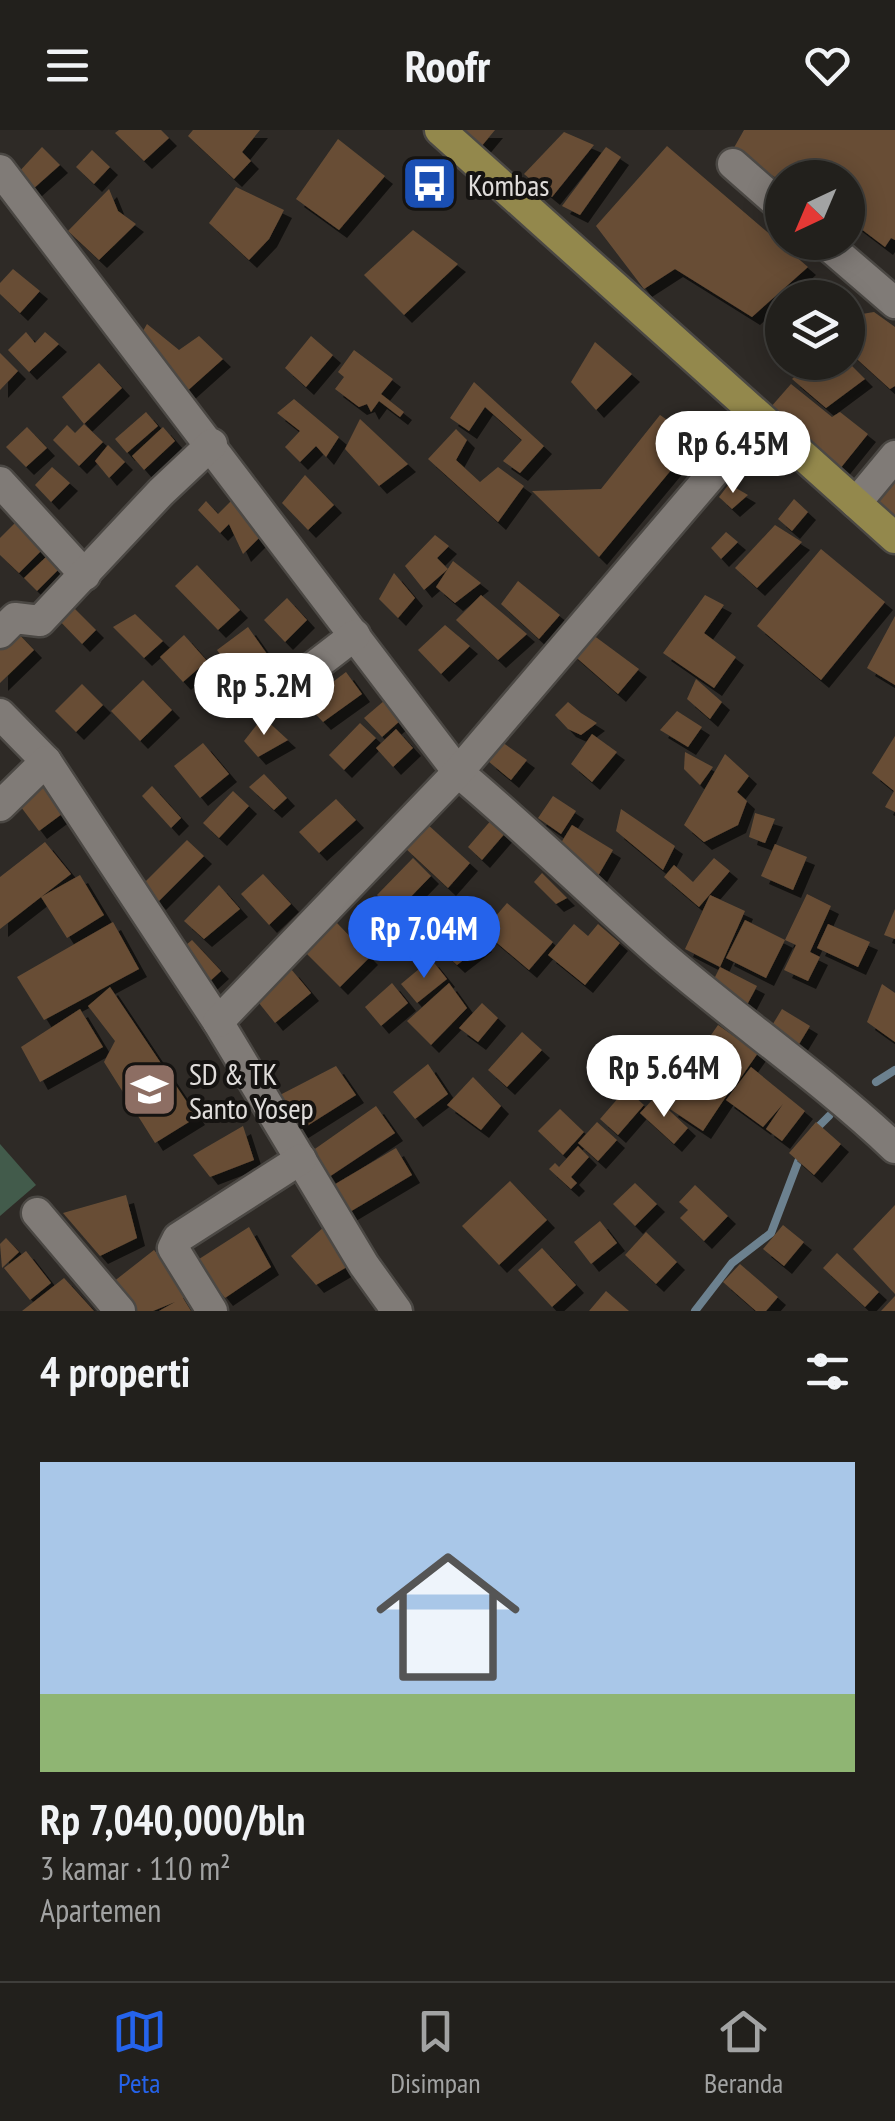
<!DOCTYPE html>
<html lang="id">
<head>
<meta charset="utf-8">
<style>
	body { margin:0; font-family:"PT Sans Narrow",sans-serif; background:#2a2825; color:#f1f3f6; height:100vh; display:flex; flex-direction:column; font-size:38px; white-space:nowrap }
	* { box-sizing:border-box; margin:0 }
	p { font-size:32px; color:#a2a3a3 }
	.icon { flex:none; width:55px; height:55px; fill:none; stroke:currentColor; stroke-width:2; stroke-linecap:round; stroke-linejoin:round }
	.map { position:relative; height:1181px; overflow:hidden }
	.drawer { display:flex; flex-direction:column; background:#22201c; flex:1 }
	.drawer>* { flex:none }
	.needle { width:65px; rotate:224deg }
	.tools { position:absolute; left:765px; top:30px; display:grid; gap:20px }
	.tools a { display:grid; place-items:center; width:100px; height:100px; border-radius:50%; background:#22201c; box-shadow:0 5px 25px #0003,0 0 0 2px #3f3e3b; font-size:50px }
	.price { position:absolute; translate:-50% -85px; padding:0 22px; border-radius:35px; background:#fff; color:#222; font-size:32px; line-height:65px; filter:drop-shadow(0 2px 5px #0008) }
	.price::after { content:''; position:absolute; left:50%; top:60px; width:30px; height:22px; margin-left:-15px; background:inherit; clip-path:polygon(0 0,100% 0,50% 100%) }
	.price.current { background:#2563eb; color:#fff }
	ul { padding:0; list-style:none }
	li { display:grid; align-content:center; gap:20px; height:530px; padding:0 40px }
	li+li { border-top:2px solid #3f3e3b }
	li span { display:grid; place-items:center; height:310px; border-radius:0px; color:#555 }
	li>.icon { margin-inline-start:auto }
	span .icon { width:180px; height:180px; fill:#fffc; stroke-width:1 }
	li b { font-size:42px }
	h2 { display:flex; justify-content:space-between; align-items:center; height:120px; padding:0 40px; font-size:42px }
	header { display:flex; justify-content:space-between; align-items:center; height:130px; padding:0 40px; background:#22201c; font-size:45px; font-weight:700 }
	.tabs { display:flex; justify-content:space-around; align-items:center; height:140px; border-top:2px solid #3f3e3b; background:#22201c; font-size:28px; color:#a2a3a3 }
	.tabs a { display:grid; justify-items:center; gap:5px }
	.tabs .current { color:#2563eb }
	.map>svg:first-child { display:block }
	.pitch { fill:#425b4b }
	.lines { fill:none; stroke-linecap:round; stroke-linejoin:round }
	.stream { stroke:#6c818f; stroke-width:8 }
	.building { fill:#684e36; filter:url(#shadow) }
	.minor-casing { stroke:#4b4844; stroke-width:35 }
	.major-casing { stroke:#4b4844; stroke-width:35 }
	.minor { stroke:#807b77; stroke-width:30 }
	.major { stroke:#93884c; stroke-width:30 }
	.labels { text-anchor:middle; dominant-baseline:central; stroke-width:8; stroke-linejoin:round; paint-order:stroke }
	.poi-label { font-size:30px; fill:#e0dddb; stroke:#151311; text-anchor:start }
</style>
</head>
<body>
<header><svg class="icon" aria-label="menu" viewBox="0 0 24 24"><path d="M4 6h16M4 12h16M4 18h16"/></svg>Roofr<svg class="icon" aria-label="heart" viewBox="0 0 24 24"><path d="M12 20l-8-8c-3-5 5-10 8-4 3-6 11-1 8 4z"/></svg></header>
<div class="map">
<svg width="895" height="1181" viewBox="0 0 895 1181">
	<defs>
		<filter id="shadow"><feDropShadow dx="8" dy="8" stdDeviation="0" flood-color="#0009"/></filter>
	</defs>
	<rect width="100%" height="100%" fill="#2e2a26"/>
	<polygon class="pitch" points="0,1014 36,1055 0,1086"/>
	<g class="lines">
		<g class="stream">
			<polyline points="876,952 895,940"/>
			<polyline points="815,1000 829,986"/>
			<polyline points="695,1181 732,1133 771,1103 801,1024"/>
		</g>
	</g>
	<g class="building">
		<polygon points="119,0 161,0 169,8 144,31 115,3"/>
		<polygon points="193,0 260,0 242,22 251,31 234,49 188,6"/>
		<polygon points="458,0 495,0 480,18"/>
		<polygon points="744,0 895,0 895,110 891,108 885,117 848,89 848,48 782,51 731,23"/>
		<polygon points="564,2 594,15 552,67 524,44"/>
		<polygon points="338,9 385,46 339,100 296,69"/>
		<polygon points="667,16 808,137 752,187 675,139 644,159 596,96"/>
		<polygon points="42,17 60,35 33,59 17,44"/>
		<polygon points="606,17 621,27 580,85 562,76"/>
		<polygon points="92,20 110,37 94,54 76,37"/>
		<polygon points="236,57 284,80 269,109 249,130 209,93"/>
		<polygon points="109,59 118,81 136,94 99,130 68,101"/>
		<polygon points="413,100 458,134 404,185 364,145"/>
		<polygon points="13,139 40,161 20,183 0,164 0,153"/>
		<polygon points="874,182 895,197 895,256 890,259 848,221 848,202 856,185"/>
		<polygon points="147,194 179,220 199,206 223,229 185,263 139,208"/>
		<polygon points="26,202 35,213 45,202 59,214 29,242 8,220"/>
		<polygon points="311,206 333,225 306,257 285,238"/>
		<polygon points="595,212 632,244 596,280 571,252"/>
		<polygon points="354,220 393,249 381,264 404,282 400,287 379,271 371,282 367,274 359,277 335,259 344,247 338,242"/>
		<polygon points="0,223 18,241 0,260"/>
		<polygon points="810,232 848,232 865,249 826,278 792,249"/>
		<polygon points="99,233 122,258 84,294 62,267"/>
		<polygon points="474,252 544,316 520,343 503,331 522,310 485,277 469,301 450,288"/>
		<polygon points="791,254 832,287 840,282 868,304 839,340 770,278"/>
		<polygon points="294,269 339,307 326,327 316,316 300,332 285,317 300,301 277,283"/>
		<polygon points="146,282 158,296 127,323 115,309"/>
		<polygon points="660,285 696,310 599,427 532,361 601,359"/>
		<polygon points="360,289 408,334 379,356 345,319"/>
		<polygon points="84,294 103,312 79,336 53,310 67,295 75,303"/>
		<polygon points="27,297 47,318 26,337 6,317"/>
		<polygon points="163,297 175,311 144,340 132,326"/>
		<polygon points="456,299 467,310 456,330 480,352 498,337 524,356 498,392 428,329"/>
		<polygon points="108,315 125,332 109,348 95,331"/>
		<polygon points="895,333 895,393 875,374"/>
		<polygon points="52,337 70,353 51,372 35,355"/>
		<polygon points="305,345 334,375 308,400 282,373"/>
		<polygon points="729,354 748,365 732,379 719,367"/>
		<polygon points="233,369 265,402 243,424 229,394 220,403 198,380 206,371 218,384"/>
		<polygon points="794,369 808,382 792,401 778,389"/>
		<polygon points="15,393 43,419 19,443 0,425 0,408"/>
		<polygon points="775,395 802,412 757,458 735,438"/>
		<polygon points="726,402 738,412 721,429 711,418"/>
		<polygon points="435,405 449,416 437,428 448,439 424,460 405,436"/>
		<polygon points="821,419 885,472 821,550 757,496"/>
		<polygon points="48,425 61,437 37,461 24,448"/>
		<polygon points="453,431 481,453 455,473 436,457"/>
		<polygon points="197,435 240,480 218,500 175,456"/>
		<polygon points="394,443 415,468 398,488 379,469"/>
		<polygon points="518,451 560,485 539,509 501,474"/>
		<polygon points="481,465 527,504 498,530 456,490"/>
		<polygon points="705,465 724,475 704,503 736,527 714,558 663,523"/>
		<polygon points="64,468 96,500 82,514 51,482"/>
		<polygon points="287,468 307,490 285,512 264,490"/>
		<polygon points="135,484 163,511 144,528 113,497"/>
		<polygon points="895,486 895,555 867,538"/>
		<polygon points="445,495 470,516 441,544 418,520"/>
		<polygon points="248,497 274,534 243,557 217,520"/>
		<polygon points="14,499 34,520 0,553 0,512"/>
		<polygon points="589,502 639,539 618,564 570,522"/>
		<polygon points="184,505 207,531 183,552 160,527"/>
		<polygon points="346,542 362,564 323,592 305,573"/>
		<polygon points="696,549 722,572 710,589 687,569"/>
		<polygon points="143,550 172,580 140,611 111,581"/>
		<polygon points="82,554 103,575 76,602 55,581"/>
		<polygon points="385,570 402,589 382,607 364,588"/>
		<polygon points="568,572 581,583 597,593 581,605 568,599 555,585"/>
		<polygon points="677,581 702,597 688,617 660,600"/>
		<polygon points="263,587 288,610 258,627 244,611"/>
		<polygon points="360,593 376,608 344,640 329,625"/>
		<polygon points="396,599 413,618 393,637 376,618"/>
		<polygon points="592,604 617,622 592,652 571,634"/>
		<polygon points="895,606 895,682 885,677 894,661 872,643"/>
		<polygon points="502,612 527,630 511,650 488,631"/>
		<polygon points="203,613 229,644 200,668 174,636"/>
		<polygon points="685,622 713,637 700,655 684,639"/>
		<polygon points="725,624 749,646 737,662 747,671 738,695 704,712 684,695"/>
		<polygon points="264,644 287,668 274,680 249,657"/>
		<polygon points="41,649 66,681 39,701 15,669"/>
		<polygon points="152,656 181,688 171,698 142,666"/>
		<polygon points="233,661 249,676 219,708 203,693"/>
		<polygon points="553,666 576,681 561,704 538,688"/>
		<polygon points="336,669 356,690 319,723 299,702"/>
		<polygon points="621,679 675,716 663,740 616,701"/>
		<polygon points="755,683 775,689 765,713 749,707"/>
		<polygon points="493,688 507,701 482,730 468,717"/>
		<polygon points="426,693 470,733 448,758 404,717"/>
		<polygon points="572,695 613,720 598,746 556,721"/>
		<polygon points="187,710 204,726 158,772 142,755"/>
		<polygon points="45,712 71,744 41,767 80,745 104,785 67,808 41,767 0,799 0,747"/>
		<polygon points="775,714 807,727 793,760 761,746"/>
		<polygon points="413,728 431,746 395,783 377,765"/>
		<polygon points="714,728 730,741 699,777 664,747 674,735 693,752"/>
		<polygon points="542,743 567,768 556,774 534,752"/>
		<polygon points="263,744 291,774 269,795 241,764"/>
		<polygon points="219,755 240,779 204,809 184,791"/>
		<polygon points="807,764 831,776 810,822 820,827 808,851 784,840 796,815 785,810"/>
		<polygon points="710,765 745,781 720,837 685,819"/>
		<polygon points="507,773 553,812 529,840 483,801"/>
		<polygon points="895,779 895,809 884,805"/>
		<polygon points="458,785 484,814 457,835 430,810"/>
		<polygon points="745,790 785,810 766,848 726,828"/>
		<polygon points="113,792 139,839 44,890 17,847"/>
		<polygon points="336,792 370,827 340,857 305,822"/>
		<polygon points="574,794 588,806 598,794 620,813 585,855 548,825"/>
		<polygon points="828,794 870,812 858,837 817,818"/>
		<polygon points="192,810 221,841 209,852 180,820"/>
		<polygon points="431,829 447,849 417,873 401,854"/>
		<polygon points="720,837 757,856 740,888 704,869"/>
		<polygon points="291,839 311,863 275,893 255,868"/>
		<polygon points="392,853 408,873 381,896 365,877"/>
		<polygon points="449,853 467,878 431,915 407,891"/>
		<polygon points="882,854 895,863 895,912 867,892"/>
		<polygon points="110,857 197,987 155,1013 104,932 115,911 88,876"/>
		<polygon points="482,873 498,888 478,912 459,898"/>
		<polygon points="80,879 103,917 40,952 21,917"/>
		<polygon points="782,879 810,896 793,924 765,907"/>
		<polygon points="718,895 758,923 735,956 695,928"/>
		<polygon points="522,902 542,920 507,957 488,940"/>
		<polygon points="428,934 448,964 415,989 393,962"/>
		<polygon points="699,934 733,956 703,1001 670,979"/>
		<polygon points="336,936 356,965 299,1001 276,967"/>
		<polygon points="751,937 805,981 782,1011 766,999 783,974 763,997 726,970"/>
		<polygon points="473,947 501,976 481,1000 447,975"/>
		<polygon points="626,959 644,975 618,1005 600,989"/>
		<polygon points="655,967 688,998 674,1014 640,983"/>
		<polygon points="376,976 395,1003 329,1047 312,1021"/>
		<polygon points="560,979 584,1002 563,1025 538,1001"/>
		<polygon points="597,992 617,1010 598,1031 578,1013"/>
		<polygon points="816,992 841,1014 814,1045 789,1023"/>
		<polygon points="243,996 254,1030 210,1047 193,1025"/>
		<polygon points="578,1016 589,1027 571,1047 577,1053 571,1059 549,1039 555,1033 559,1037"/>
		<polygon points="396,1018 412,1045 343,1086 327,1059"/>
		<polygon points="510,1051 547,1090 499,1135 462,1096"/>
		<polygon points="635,1053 657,1074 635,1096 613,1074"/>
		<polygon points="695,1055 728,1086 704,1111 680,1088 688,1080 679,1072"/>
		<polygon points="126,1065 137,1108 100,1126 63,1083"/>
		<polygon points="895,1075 895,1164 853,1119"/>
		<polygon points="600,1091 617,1113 591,1134 574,1112"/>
		<polygon points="783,1095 804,1112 784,1136 763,1119"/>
		<polygon points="325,1096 352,1134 316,1155 291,1126"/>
		<polygon points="249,1097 271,1137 225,1168 196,1131"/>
		<polygon points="646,1102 677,1132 656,1154 625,1125"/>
		<polygon points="6,1108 19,1122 2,1138 0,1114"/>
		<polygon points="542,1118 576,1155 552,1177 518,1140"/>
		<polygon points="154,1120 191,1165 183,1168 191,1181 159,1181 175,1172 153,1181 135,1181 108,1156"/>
		<polygon points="26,1121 51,1153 30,1170 4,1138"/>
		<polygon points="837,1123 879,1162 865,1177 823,1138"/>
		<polygon points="740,1134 778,1167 766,1181 756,1181 723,1152"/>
		<polygon points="64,1148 94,1181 22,1181"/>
		<polygon points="606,1161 629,1181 589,1181"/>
		<polygon points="895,1166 895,1181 881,1181"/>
	</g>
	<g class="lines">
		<defs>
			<g id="minor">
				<polyline points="733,34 782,77"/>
				<path d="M0,40L458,642C527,700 590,762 658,822C735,889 820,947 895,1018"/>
				<polyline points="824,112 895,173"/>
				<polyline points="0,352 85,445"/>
				<polyline points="856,373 895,326"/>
				<polyline points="0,503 15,488 40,491 161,362 212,314"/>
				<polyline points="268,572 355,505"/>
				<polyline points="0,584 46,631"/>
				<polyline points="0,676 46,631 218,892 364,1135 397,1181"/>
				<polyline points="218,892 458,642 760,288"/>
				<polyline points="37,1083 120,1181"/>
				<polyline points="212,1181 173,1118 178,1108 301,1029"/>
			</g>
			<polyline id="major" points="440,0 895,408"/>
		</defs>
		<use href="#minor" class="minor-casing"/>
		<use href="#major" class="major-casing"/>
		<use href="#minor" class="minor"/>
		<use href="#major" class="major"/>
	</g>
	<defs>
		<symbol id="bus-square" viewBox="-11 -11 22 22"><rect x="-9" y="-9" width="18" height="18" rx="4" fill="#1a4fb4" stroke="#151311"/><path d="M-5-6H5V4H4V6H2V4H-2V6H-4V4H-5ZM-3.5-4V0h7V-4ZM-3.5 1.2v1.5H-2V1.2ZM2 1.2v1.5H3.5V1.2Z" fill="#fff"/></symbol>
		<symbol id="school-square" viewBox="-11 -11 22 22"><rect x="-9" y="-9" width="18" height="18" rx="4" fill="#8d6e63" stroke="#151311"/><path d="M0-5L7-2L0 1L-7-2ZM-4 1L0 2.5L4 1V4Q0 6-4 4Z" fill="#fff"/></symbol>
	</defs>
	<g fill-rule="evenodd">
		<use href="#bus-square" x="398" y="22" width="63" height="63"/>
		<use href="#school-square" x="118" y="928" width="63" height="63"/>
	</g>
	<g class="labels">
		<g class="poi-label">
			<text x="468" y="54">Kombas</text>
			<text x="189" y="943">SD &amp; TK<tspan x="189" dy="34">Santo Yosep</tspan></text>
		</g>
	</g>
</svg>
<div class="tools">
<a><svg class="needle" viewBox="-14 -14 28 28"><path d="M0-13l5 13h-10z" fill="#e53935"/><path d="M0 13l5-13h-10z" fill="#a2a3a3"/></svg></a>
<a><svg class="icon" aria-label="layers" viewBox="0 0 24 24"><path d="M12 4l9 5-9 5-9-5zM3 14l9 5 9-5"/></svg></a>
</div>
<b class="price" style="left:733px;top:366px">Rp 6.45M</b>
<b class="price" style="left:264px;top:608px">Rp 5.2M</b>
<b class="price current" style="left:424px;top:851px">Rp 7.04M</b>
<b class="price" style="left:664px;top:990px">Rp 5.64M</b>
</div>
<section class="drawer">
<h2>4 properti<svg class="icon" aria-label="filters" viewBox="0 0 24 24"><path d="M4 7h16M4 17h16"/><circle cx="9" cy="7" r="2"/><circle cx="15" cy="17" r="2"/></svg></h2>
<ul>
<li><span style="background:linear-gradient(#a9c7e8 75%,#8fb573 0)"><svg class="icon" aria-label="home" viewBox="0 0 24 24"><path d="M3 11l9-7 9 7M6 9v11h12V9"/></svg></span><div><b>Rp 7,040,000/bln</b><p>3 kamar · 110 m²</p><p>Apartemen</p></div></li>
</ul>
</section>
<nav class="tabs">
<a class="current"><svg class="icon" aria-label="map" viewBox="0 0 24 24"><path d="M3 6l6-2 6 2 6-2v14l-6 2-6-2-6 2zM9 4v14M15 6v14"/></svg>Peta</a>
<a><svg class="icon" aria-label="saved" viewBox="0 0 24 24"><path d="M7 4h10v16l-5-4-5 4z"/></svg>Disimpan</a>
<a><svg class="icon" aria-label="home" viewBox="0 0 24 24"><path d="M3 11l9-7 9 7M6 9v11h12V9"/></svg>Beranda</a>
</nav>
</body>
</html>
